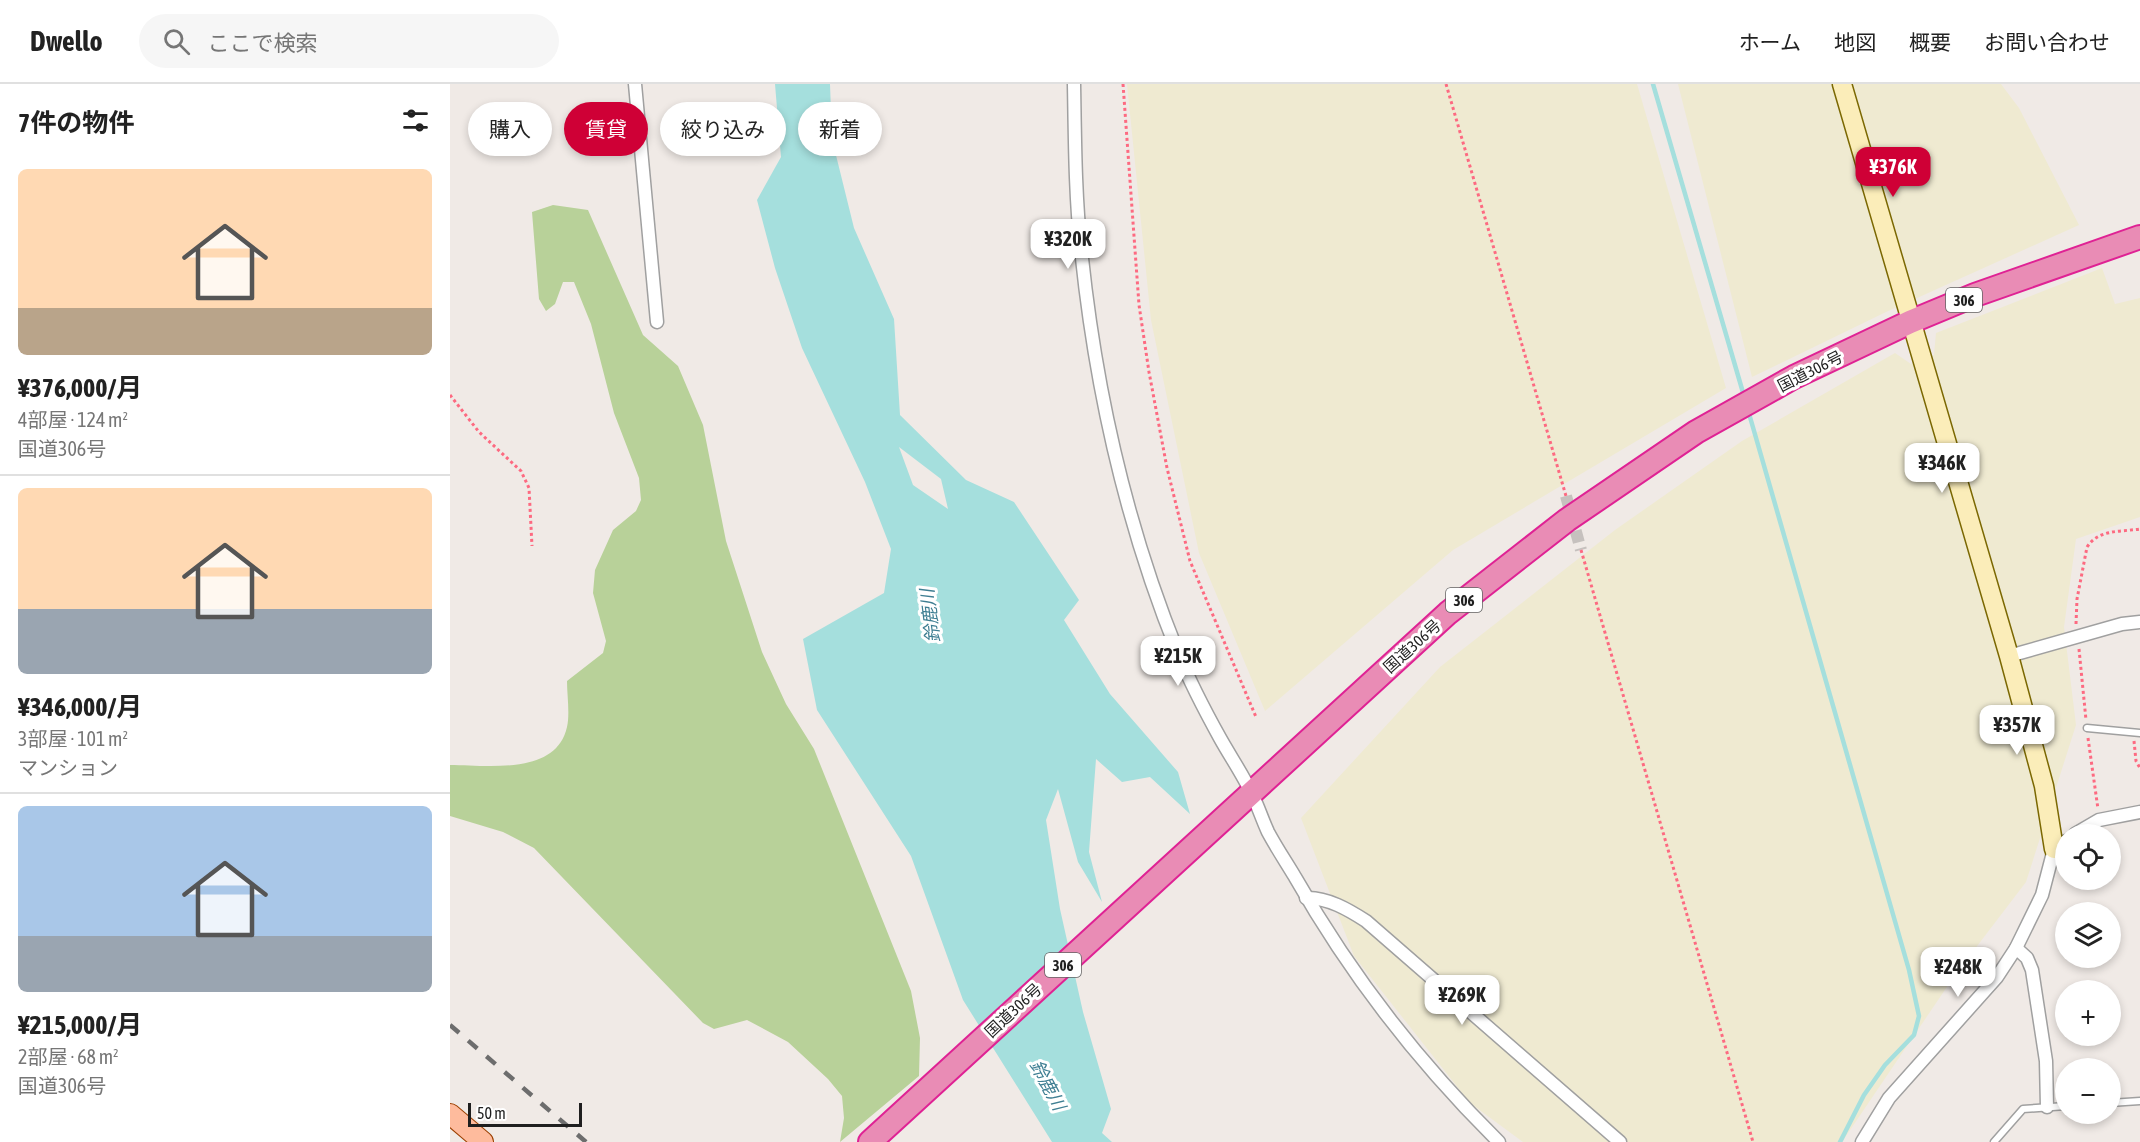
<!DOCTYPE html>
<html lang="ja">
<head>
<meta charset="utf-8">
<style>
	body { margin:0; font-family:"Asap Condensed","Noto Sans JP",sans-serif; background:#f6f6f6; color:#222; height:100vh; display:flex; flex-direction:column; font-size:22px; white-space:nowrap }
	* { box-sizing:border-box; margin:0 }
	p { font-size:20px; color:#767676 }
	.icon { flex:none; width:33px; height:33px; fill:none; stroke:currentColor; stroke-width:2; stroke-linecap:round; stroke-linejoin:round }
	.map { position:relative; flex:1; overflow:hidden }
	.drawer { display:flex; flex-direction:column; background:#fff; width:450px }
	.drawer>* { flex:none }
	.banner { position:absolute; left:18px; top:18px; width:570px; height:54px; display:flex; gap:12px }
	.buttons { position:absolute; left:1605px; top:740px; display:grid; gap:12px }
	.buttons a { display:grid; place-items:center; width:66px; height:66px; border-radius:50%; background:#fff; box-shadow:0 3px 9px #0003; font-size:30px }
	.scale { position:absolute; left:18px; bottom:15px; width:114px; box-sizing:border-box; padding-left:6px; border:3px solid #1f1f1f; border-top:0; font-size:16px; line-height:21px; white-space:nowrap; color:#1f1f1f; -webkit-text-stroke:4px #fff; paint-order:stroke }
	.price { position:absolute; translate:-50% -51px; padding:0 14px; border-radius:12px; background:#fff; color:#222; font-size:20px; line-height:39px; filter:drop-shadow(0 2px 3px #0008) }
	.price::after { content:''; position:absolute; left:50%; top:36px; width:18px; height:14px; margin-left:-9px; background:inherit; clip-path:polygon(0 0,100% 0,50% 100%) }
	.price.active { background:#cf0036; color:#fff }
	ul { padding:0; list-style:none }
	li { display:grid; align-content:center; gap:12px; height:318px; padding:0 18px }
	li+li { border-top:2px solid #e0e0e0 }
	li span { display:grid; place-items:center; height:186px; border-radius:9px; color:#555 }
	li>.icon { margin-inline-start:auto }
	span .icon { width:108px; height:108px; fill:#fffc; stroke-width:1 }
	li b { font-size:26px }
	h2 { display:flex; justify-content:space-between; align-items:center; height:72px; padding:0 18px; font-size:26px }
	.tag { padding:0 21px; border-radius:27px; background:#fff; box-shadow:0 3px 9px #0003; font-size:21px; line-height:54px }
	.tag.active { background:#cf0036; color:#fff }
	header { display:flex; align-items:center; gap:36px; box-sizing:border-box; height:84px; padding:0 30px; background:#fff; border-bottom:2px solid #e0e0e0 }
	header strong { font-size:28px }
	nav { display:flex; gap:33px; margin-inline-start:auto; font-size:21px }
	.search { width:420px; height:54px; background:#f6f6f6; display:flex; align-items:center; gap:15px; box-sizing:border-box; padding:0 21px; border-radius:33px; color:#767676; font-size:22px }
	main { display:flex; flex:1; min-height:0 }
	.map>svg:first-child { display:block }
	.farmland { fill:#efead1 }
	.forest { fill:#b8d199 }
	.water { fill:#a5dfdd; fill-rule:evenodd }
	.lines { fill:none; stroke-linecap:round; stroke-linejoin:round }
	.stream { stroke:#a5dfdd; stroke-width:4.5 }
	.street-tunnel { stroke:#c6c1be; stroke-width:12; stroke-dasharray:12 6; stroke-linecap:butt }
	.lane-casing { stroke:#a0a0a0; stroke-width:9 }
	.street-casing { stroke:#a0a0a0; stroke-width:15 }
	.secondary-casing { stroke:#7b6802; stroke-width:21 }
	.primary-casing { stroke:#9b3f00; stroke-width:22 }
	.highway-casing { stroke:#df2294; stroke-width:26 }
	.path { stroke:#fd6a81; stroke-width:3; stroke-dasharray:3 3; stroke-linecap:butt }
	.lane { stroke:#fff; stroke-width:6 }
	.street { stroke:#fff; stroke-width:12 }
	.secondary { stroke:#fbedb9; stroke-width:18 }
	.primary { stroke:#febb9d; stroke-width:20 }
	.highway { stroke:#e98cb5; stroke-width:22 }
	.rail { stroke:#6d6d6d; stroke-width:4.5; stroke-dasharray:12 12; stroke-linecap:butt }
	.labels { text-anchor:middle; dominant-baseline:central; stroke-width:6; stroke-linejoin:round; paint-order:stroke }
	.shield { fill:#fff; stroke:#626262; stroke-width:1.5 }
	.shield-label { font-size:15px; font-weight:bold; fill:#1f1f1f }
	.street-label { font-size:16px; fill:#1f1f1f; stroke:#fff }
	.water-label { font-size:18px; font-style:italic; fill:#3e7e92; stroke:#fff }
</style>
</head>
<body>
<header>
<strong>Dwello</strong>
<div class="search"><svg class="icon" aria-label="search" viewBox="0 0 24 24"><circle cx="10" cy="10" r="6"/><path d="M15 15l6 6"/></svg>ここで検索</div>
<nav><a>ホーム</a><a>地図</a><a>概要</a><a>お問い合わせ</a></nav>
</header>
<main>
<section class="drawer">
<h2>7件の物件<svg class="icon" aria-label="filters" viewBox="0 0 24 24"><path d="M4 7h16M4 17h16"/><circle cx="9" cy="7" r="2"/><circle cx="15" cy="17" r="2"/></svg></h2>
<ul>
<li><span style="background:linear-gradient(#ffd9b3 75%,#b9a48a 0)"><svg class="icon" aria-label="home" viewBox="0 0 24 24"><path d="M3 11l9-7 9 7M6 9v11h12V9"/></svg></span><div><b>¥376,000/月</b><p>4部屋 · 124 m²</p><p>国道306号</p></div></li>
<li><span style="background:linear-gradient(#ffd9b3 65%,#9aa5b1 0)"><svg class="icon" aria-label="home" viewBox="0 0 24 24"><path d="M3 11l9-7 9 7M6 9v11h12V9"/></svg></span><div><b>¥346,000/月</b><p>3部屋 · 101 m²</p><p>マンション</p></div></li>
<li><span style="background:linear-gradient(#a9c7e8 70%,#9aa5b1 0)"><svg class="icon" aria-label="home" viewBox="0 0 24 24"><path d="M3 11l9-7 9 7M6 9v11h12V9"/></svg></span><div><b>¥215,000/月</b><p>2部屋 · 68 m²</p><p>国道306号</p></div></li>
</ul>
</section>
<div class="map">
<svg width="1690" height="1058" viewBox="0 0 1690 1058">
	<rect width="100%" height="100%" fill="#f0eae6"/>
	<g class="farmland">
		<polygon points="677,0 1187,0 1276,304 1003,466 815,627 749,469 701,236"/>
		<polygon points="1228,0 1551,0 1569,24 1629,141 1436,228 1302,293"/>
		<polygon points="1652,184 1665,220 1690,214 1690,433 1626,455 1614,543 1626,641 1576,798 1505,891 1392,1058 1073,1058 1020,1019 904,872 851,734 990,583 1165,446 1292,357 1445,269 1461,280 1484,271 1486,249"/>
	</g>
	<path class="forest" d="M103,121L138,126L193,251L228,282L253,341L276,457L312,568L336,620L364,665L461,907L470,954L469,992L390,1058L394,1034L392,1012L378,995L338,958L297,936L264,945L253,939L84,764L53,748L0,732V681C37,681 106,692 117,643C120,630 117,611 117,597L153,569L156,557L143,509L145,486L163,446L186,427L191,416L189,394L164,329L141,240L124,198H113L105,220L96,227L89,215L82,128Z"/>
	<path class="water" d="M325,0H380L382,55L404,144L444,235L450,331L516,396L564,418L629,516L614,536L660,610L728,688L740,730L700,693L672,698L646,675L639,768L652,818L628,778L608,705L596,736L610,825L633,928L661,1025L652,1049L662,1058H602L513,916L461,772L367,626L353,555L434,509L441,465L415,398L352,264L325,184L307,116L331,73ZM449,363L491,395L498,425L463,401Z"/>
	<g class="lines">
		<g class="stream">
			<polyline points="1203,0 1294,312"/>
			<polyline points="1298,326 1459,886 1469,932 1464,951 1435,981 1414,1011 1390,1058"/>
		</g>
		<polyline class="street-tunnel" points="1116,412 1131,466"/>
		<defs>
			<g id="lane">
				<polyline points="1637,644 1690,649"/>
				<polyline points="1660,1019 1690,1017"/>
				<polyline points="1544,1058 1573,1025 1616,1022"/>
			</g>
			<g id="street">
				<polyline points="185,0 207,238"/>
				<path d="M624,0C625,55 625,110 631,165C645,302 676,441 728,569C740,598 755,627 770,654C780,672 793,691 802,710C808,722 812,735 818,748C826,763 836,778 845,793C900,890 970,980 1049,1058"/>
				<polyline points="1559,572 1672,540 1690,538"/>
				<polyline points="1625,750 1649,736 1690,728"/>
				<path d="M856,814C877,813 899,826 916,837L1170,1058"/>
				<polyline points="1566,864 1577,874 1582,886 1596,977 1597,1023"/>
				<polyline points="1412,1058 1439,1014 1547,893 1566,864 1592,811 1604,765 1616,757"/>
			</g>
			<polyline id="secondary" points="1392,0 1559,572 1594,702 1604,765"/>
			<polyline id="primary" points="0,1030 33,1058"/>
			<polyline id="highway" points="420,1058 998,529 1117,436 1246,348 1344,293 1460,238 1525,211 1690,153"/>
		</defs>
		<use href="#lane" class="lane-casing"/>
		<use href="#street" class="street-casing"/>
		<use href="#secondary" class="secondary-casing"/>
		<use href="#primary" class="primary-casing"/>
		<use href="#highway" class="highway-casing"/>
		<g class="path">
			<polyline points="673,0 689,221 699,288 717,384 740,477 806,633"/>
			<polyline points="996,0 1116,412"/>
			<polyline points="0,311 29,348 71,387 79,404 82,462"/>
			<polyline points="1131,466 1303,1058"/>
			<path d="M1626,540L1627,515L1637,463C1649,445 1670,448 1690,445"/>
			<polyline points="1629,565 1636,636"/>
			<polyline points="1638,654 1648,725"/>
			<polyline points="1684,657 1686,677 1690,684"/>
		</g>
		<use href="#lane" class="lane"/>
		<use href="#street" class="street"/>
		<use href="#secondary" class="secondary"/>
		<use href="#primary" class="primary"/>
		<use href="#highway" class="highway"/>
		<polyline class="rail" points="0,941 136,1058"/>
	</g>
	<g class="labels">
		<g class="shield">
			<rect x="1496" y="204" width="36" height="24" rx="4.5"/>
			<rect x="996" y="504" width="36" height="24" rx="4.5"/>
			<rect x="595" y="869" width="36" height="24" rx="4.5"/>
		</g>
		<g class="shield-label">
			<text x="1514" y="216">306</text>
			<text x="1014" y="516">306</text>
			<text x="613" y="881">306</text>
		</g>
		<g class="street-label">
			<text transform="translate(1360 287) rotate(-27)">国道306号</text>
			<text transform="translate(962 562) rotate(-42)">国道306号</text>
			<text transform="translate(563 926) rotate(-43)">国道306号</text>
		</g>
		<g class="water-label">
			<text transform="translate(480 532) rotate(-97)">鈴鹿川</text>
			<text transform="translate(598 1001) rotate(62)">鈴鹿川</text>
		</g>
	</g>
</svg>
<div class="buttons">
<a><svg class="icon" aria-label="locate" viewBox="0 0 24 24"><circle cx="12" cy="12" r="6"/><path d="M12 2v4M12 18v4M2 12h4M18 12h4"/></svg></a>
<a><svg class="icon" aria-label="layers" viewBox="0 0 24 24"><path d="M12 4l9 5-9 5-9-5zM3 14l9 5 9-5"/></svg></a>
<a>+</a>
<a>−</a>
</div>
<div class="scale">50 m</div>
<b class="price active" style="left:1443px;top:114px">¥376K</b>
<b class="price" style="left:618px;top:186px">¥320K</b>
<b class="price" style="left:1492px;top:410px">¥346K</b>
<b class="price" style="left:728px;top:603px">¥215K</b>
<b class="price" style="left:1567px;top:672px">¥357K</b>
<b class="price" style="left:1508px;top:914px">¥248K</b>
<b class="price" style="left:1012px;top:942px">¥269K</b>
<div class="banner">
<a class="tag">購入</a>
<a class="tag active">賃貸</a>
<a class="tag">絞り込み</a>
<a class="tag">新着</a>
</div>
</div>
</main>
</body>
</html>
